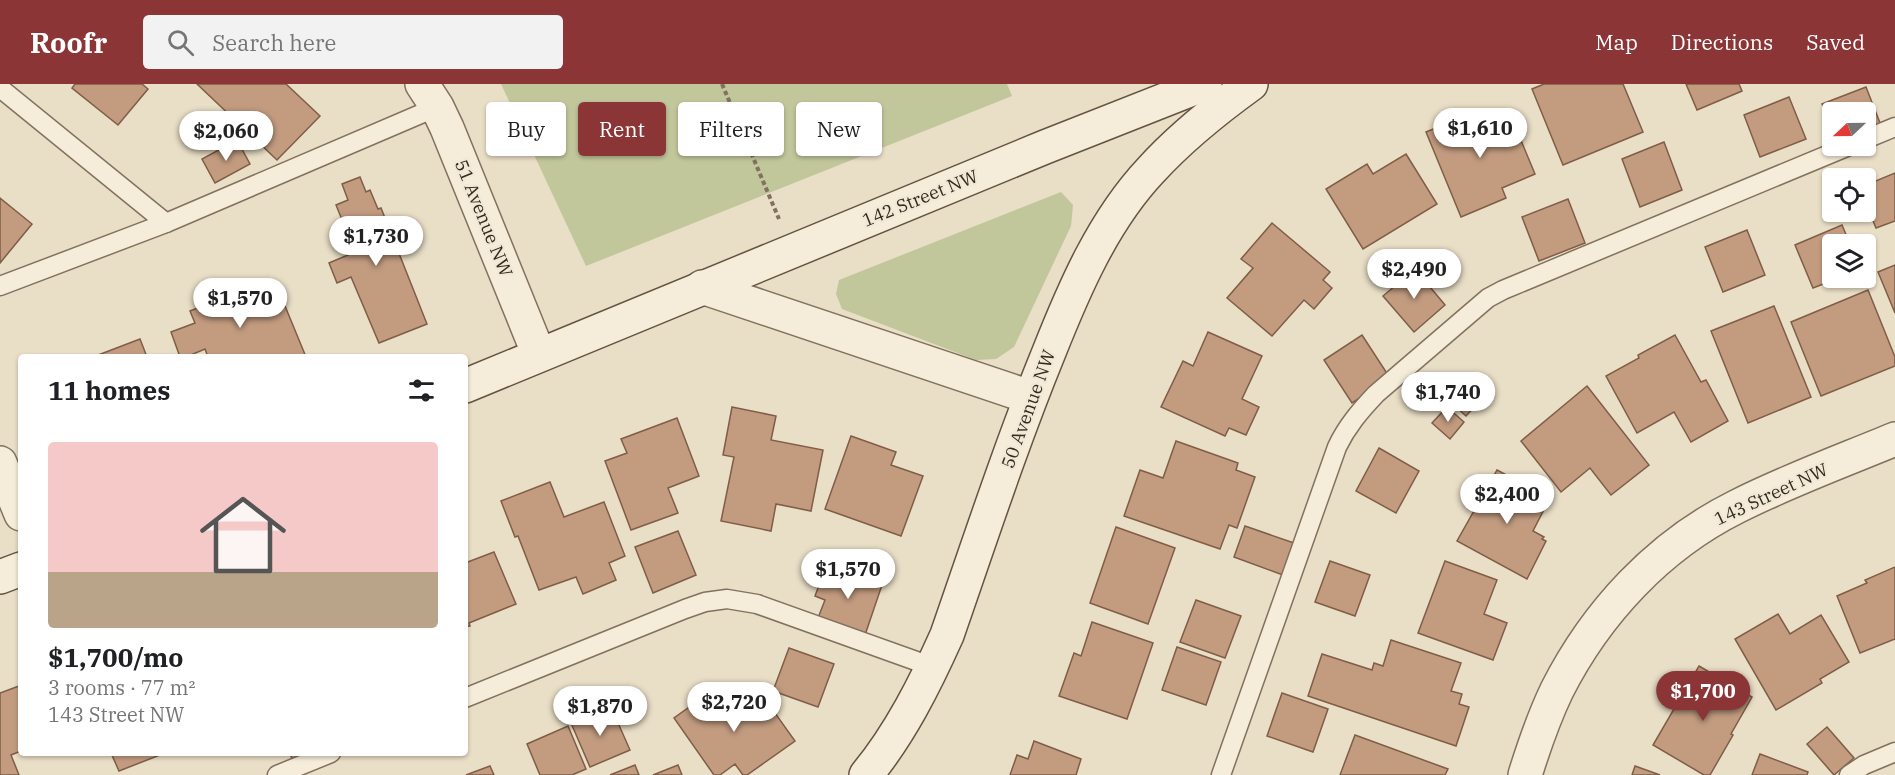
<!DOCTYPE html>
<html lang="en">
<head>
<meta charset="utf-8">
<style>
	body { margin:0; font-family:"IBM Plex Serif",serif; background:#f2f2f2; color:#202124; height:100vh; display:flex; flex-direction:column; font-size:22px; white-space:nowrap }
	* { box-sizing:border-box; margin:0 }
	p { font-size:20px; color:#757577 }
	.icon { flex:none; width:33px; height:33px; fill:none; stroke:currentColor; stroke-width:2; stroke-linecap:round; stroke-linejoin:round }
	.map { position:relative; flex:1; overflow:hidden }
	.side { position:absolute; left:18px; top:270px; width:450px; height:402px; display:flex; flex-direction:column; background:#fff; border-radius:6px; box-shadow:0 2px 4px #0004 }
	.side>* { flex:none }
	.top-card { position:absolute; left:486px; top:18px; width:570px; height:54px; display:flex; gap:12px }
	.needle { width:39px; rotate:248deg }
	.buttons { position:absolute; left:1822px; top:18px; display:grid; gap:12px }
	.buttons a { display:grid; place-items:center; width:54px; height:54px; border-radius:6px; background:#fff; box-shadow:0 2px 4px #0004; font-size:30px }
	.price { position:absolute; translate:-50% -51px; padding:0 14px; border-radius:21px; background:#fff; color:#222; font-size:20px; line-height:39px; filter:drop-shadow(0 2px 3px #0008) }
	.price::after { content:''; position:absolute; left:50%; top:36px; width:18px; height:14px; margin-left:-9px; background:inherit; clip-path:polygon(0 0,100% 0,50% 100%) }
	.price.current { background:#8b3536; color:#fff }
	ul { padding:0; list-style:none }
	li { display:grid; align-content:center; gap:12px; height:318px; padding:0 30px }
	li+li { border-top:2px solid #e0e0e0 }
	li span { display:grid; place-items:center; height:186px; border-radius:6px; color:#555 }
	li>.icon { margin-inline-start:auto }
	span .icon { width:108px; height:108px; fill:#fffc; stroke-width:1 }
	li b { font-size:26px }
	h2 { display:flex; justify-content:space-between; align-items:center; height:72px; padding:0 30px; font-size:26px }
	.tag { padding:0 21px; border-radius:6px; background:#fff; box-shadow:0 2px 4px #0004; font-size:21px; line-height:54px }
	.tag.current { background:#8b3536; color:#fff }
	header { display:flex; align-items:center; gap:36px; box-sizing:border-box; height:84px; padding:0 30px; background:#8b3536; color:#fff }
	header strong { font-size:28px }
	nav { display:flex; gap:33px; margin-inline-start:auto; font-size:21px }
	.search { width:420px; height:54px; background:#f2f2f2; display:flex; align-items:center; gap:15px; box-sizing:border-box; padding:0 21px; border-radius:6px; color:#757577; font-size:22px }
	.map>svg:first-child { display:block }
	.green { fill:#c1c69b }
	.building { fill:#c39c80; stroke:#7f5d47; stroke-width:1.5 }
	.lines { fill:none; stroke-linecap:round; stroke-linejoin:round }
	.lane-casing { stroke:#82715e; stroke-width:21 }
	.street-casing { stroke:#82715e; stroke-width:36 }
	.secondary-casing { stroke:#645341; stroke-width:36 }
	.path { stroke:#82715e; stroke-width:4; stroke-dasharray:4.5 3; stroke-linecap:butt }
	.lane { stroke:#f5ecd9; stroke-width:18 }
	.street { stroke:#f5ecd9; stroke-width:33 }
	.secondary { stroke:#f5ecd9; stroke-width:33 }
	.labels { text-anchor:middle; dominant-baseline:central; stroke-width:4.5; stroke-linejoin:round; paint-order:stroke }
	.street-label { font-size:18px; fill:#342a20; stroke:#f1e9d5 }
</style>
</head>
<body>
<header>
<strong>Roofr</strong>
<div class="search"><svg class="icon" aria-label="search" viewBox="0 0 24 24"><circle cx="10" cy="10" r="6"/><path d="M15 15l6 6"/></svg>Search here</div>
<nav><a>Map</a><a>Directions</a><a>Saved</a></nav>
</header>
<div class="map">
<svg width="1895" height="691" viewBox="0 0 1895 691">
	<rect width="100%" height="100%" fill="#e9dec6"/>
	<g class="green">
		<polygon points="501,0 1007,0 1012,12 586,182"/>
		<polygon points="1061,108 1073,121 1071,142 1014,263 996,275 976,276 842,225 836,210 839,196"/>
	</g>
	<g class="building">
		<polygon points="75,0 142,0 148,5 118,41 72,4"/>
		<polygon points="197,0 286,0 320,32 277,76"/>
		<polygon points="1544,0 1623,0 1643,48 1563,81 1532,5"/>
		<polygon points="1686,0 1739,0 1742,7 1697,26"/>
		<polygon points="1866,3 1882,44 1866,50 1866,28 1833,28 1833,48 1822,20"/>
		<polygon points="1789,13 1806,55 1760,73 1744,31"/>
		<polygon points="1481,26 1487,40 1510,30 1535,90 1502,104 1506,114 1461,133 1426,48"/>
		<polygon points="237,56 250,80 215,99 202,75"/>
		<polygon points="1664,58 1682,106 1640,123 1622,75"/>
		<polygon points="1406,70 1437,120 1363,165 1326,105 1367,80 1373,90"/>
		<polygon points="1895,89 1895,137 1876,144 1866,120 1866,101"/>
		<polygon points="360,93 366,108 370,106 378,125 381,124 427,240 379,259 351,193 337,199 329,179 355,168 336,121 348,116 342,100"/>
		<polygon points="0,114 32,140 0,179"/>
		<polygon points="1568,115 1585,159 1539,177 1522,133"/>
		<polygon points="1272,139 1330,188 1323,196 1332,204 1314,225 1304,216 1272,252 1227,214 1253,184 1241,175"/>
		<polygon points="1842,141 1850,160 1833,160 1833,194 1839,194 1813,204 1795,161"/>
		<polygon points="1747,146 1765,191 1723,208 1705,163"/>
		<polygon points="1895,181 1895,229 1878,188"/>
		<polygon points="1415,185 1445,221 1414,248 1383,212"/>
		<polygon points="267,202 276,226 285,222 306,273 208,273 205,265 186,273 180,273 171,248 195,239 190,227 241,207 243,212"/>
		<polygon points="1868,206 1895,273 1895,282 1821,312 1791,238"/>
		<polygon points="1774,222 1811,313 1748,339 1711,247"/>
		<polygon points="1208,248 1262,272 1242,315 1259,323 1246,351 1229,344 1225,352 1161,323 1183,277 1193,282"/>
		<polygon points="1362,251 1390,294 1352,319 1324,276"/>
		<polygon points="1675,251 1701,298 1706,296 1728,337 1691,358 1674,328 1637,349 1606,292 1639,274 1638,271"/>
		<polygon points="140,255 147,273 93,273"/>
		<polygon points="1461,297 1481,316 1466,332 1446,314"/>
		<polygon points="1587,302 1649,381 1611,411 1590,384 1561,408 1521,357"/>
		<polygon points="732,323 776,332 771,356 823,366 811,427 776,420 771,447 721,437 734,373 723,371"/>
		<polygon points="1447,323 1464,338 1450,355 1432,339"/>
		<polygon points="677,334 699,392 668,404 678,429 631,446 605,377 627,369 621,355"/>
		<polygon points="851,352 896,368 891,381 923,392 901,452 825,425"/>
		<polygon points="1176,357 1238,379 1236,386 1255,393 1237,444 1229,441 1220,465 1124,432 1140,386 1163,394"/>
		<polygon points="1379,364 1419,387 1396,429 1356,407"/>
		<polygon points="1497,386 1550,414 1533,447 1544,453 1542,455 1546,457 1527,495 1457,457"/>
		<polygon points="550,398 564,433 604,418 625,472 609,479 616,496 583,510 576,493 539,506 518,452 515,453 501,417"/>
		<polygon points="1245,442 1294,459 1283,491 1234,473"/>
		<polygon points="1116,443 1175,464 1148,540 1090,519"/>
		<polygon points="678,447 696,491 653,509 635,463"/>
		<polygon points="494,468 516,520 469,539 470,542 465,543 465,479"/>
		<polygon points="1330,477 1370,491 1355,532 1315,518"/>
		<polygon points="1445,477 1497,496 1484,530 1507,539 1493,576 1418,549"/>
		<polygon points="1895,483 1895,555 1860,569 1837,512 1867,499 1865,496"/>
		<polygon points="825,485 836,489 837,485 882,501 865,551 818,534 825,516 815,512"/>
		<polygon points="1196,516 1241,532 1225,574 1180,558"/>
		<polygon points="1778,530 1790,550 1821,531 1849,578 1820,595 1822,599 1776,626 1735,555"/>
		<polygon points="1092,538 1153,559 1127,635 1059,612 1074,569 1081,572"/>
		<polygon points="1391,556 1461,579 1451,607 1462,610 1459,620 1469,623 1456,662 1308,612 1322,570 1372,586 1374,579 1383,582"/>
		<polygon points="1177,563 1221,578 1206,621 1162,606"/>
		<polygon points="789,564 834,580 818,623 773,607"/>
		<polygon points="1699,582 1752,613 1731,650 1733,651 1710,691 1704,691 1653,661"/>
		<polygon points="19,602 21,606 21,667 11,671 19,691 0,691 0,609"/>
		<polygon points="716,604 733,628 760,608 795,657 747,691 743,691 735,680 720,691 714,691 674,634"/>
		<polygon points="1282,609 1328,625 1313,668 1267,652"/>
		<polygon points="611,623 630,666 590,683 571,639"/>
		<polygon points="568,642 586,685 572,691 540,691 527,660"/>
		<polygon points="1827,643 1854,674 1834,691 1807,660"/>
		<polygon points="1355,651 1448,685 1445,691 1340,691"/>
		<polygon points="1034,657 1081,675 1076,691 1010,691 1017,671 1028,675"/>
		<polygon points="111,669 165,669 119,687"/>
		<polygon points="290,669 307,669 292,675"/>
		<polygon points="1760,670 1808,688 1807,691 1752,691"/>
		<polygon points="635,681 639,691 610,691"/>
		<polygon points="678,681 682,691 653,691"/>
		<polygon points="490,682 494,691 466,691"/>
		<polygon points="1635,682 1660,691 1632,691"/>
	</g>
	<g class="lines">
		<defs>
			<g id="lane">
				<polyline points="0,4 166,139"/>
				<polyline points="1866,55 1895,43"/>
				<polyline points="0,202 166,139 437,23"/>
				<polyline points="465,614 685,525 705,518 727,515 757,520 933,583"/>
				<polyline points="277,691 331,669"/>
				<path d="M1221,691L1337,363C1347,342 1360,327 1376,310L1488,214L1503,206L1849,62"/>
				<polyline points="1849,691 1864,681 1895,668"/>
			</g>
			<g id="street">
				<polyline points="422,0 437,23 447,44 539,271"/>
				<polyline points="702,203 1030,313"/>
				<polyline points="0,379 21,430"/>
				<path d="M1525,691C1534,662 1544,633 1557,606C1596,529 1658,462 1736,423C1787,397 1842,377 1895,355"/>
			</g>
			<g id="secondary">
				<polyline points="465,302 1045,63 1205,0"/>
				<polyline points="0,493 21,485"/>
				<path d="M866,691C900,650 925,600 947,551C980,456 1011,361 1049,268C1074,205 1103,137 1151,86C1181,53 1215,26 1251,0"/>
			</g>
		</defs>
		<use href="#lane" class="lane-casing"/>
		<use href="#street" class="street-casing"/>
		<use href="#secondary" class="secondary-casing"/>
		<polyline class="path" points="722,0 779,135"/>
		<use href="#lane" class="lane"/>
		<use href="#street" class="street"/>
		<use href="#secondary" class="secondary"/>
	</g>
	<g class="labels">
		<g class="street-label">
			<text transform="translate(920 114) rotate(-22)">142 Street NW</text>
			<text transform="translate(484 134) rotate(68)">51 Avenue NW</text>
			<text transform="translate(1028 325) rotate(-70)">50 Avenue NW</text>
			<text transform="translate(1771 410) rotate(-25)">143 Street NW</text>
		</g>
	</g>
</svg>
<div class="buttons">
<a><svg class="needle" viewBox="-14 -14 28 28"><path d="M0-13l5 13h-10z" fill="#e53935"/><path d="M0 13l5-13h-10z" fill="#757577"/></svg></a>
<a><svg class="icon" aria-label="locate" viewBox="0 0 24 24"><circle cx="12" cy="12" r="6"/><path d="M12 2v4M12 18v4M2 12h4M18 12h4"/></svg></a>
<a><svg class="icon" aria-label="layers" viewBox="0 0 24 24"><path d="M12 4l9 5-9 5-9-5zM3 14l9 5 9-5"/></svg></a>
</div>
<b class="price" style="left:1480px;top:75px">$1,610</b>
<b class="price" style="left:226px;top:78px">$2,060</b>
<b class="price" style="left:376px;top:183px">$1,730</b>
<b class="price" style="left:1414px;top:216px">$2,490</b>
<b class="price" style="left:240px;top:245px">$1,570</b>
<b class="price" style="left:1448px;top:339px">$1,740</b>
<b class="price" style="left:1507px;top:441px">$2,400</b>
<b class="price" style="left:848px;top:516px">$1,570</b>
<b class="price current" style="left:1703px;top:638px">$1,700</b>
<b class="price" style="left:734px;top:649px">$2,720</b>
<b class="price" style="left:600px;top:653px">$1,870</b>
<div class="top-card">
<a class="tag">Buy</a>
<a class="tag current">Rent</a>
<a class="tag">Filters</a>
<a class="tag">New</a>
</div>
<section class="side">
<h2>11 homes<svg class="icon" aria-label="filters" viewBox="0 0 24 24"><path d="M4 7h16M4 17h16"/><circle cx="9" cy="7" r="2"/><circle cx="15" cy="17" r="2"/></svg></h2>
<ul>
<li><span style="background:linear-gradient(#f6c9c9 70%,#b9a48a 0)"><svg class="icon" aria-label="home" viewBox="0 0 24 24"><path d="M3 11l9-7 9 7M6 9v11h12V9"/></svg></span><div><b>$1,700/mo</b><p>3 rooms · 77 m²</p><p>143 Street NW</p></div></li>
</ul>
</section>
</div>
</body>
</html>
